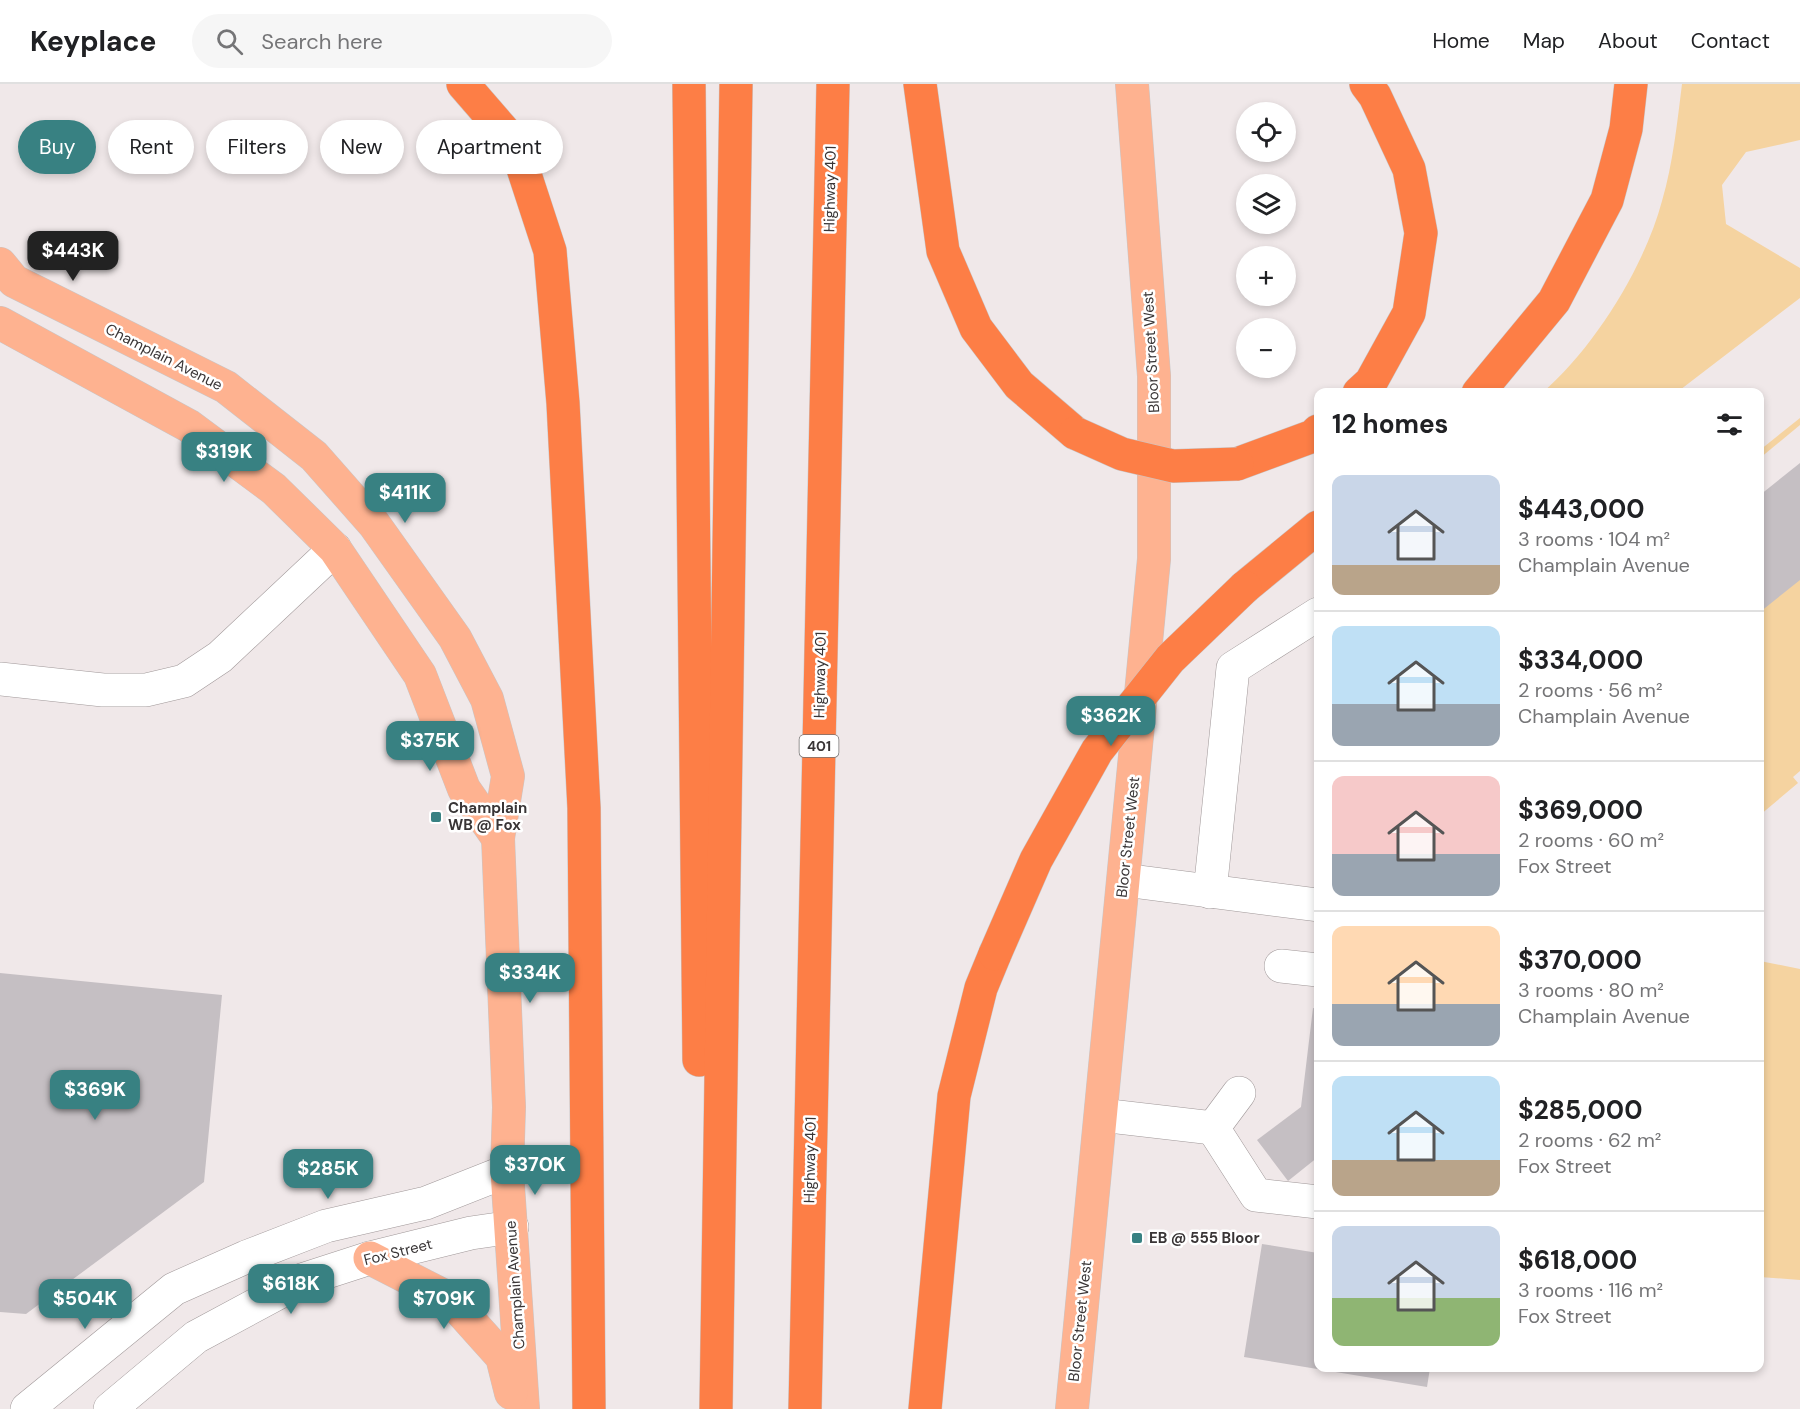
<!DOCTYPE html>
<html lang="en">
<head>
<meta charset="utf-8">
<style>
	body { margin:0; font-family:"DM Sans",sans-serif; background:#f6f6f6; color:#202124; height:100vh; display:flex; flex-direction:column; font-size:22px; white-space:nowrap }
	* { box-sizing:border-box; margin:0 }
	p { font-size:20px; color:#757577 }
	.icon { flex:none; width:33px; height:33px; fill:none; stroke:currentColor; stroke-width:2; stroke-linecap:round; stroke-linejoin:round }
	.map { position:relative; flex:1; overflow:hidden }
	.panel { position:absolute; left:1314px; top:304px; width:450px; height:984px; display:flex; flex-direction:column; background:#fff; border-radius:12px; box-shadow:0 3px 9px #0003 }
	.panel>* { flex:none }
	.banner { position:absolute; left:18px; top:36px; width:570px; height:54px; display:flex; gap:12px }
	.tools { position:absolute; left:1236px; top:18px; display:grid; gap:12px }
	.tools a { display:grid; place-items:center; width:60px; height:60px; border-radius:50%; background:#fff; box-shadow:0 3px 9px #0003; font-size:30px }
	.price { position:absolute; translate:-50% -51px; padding:0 14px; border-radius:12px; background:#388182; color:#fff; font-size:20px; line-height:39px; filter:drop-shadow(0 2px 3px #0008) }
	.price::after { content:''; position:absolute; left:50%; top:36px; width:18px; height:14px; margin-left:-9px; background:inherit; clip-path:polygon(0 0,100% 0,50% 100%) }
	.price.current { background:#222; color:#fff }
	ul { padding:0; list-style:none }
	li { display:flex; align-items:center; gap:18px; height:150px; padding:0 18px }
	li+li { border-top:2px solid #e0e0e0 }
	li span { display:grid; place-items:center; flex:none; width:168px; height:120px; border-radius:12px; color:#555 }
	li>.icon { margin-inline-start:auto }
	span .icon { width:72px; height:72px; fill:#fffc; stroke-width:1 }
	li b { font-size:26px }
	h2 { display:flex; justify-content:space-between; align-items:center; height:72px; padding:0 18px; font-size:26px }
	.pill { padding:0 21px; border-radius:27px; background:#fff; box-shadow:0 3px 9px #0003; font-size:21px; line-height:54px }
	.pill.current { background:#388182; color:#fff }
	header { display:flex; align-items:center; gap:36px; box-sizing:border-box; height:84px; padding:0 30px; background:#fff; border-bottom:2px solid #e0e0e0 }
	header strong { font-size:28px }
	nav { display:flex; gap:33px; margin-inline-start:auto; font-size:21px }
	.search { width:420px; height:54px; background:#f6f6f6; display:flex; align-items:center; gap:15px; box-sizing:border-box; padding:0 21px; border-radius:33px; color:#757577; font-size:22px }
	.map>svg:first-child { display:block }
	.green { fill:#f5d3a0 }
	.building { fill:#c5bfc3 }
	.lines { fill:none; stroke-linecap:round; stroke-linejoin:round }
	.minor-casing { stroke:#a09899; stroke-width:34 }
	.major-casing { stroke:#c8c6c7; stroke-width:34 }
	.highway-casing { stroke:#c8c6c7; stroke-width:34 }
	.minor { stroke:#fff; stroke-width:33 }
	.major { stroke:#feb290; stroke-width:33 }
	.highway { stroke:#fd7e46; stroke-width:33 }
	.highway-bridge-casing { stroke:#c8c6c7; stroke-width:34; stroke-linecap:butt }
	.highway-bridge { stroke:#fd7e46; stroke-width:33 }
	.poi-dot { fill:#388182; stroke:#fff; stroke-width:2 }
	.labels { text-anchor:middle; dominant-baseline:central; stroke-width:5; stroke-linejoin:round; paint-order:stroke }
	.shield { fill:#fff; stroke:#747272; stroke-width:1.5 }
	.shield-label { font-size:14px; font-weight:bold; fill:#393536 }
	.street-label { font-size:15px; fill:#393536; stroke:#fff }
	.poi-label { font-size:15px; font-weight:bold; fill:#393536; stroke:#fff; text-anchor:start }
</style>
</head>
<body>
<header>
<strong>Keyplace</strong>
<div class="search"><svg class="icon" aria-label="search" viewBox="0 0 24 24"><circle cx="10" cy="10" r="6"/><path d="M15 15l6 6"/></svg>Search here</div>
<nav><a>Home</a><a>Map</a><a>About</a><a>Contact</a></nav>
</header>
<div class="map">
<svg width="1800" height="1325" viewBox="0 0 1800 1325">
	<rect width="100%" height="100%" fill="#f0e8e9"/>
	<g class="green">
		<path d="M1682,0H1800V56L1746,68L1722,101L1726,140L1800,184V214L1676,309H1542C1594,264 1644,184 1662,117C1673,79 1677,40 1682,0Z"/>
		<polygon points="1800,334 1800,341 1760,374 1760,366"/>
		<polygon points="1800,478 1800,687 1793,693 1798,699 1760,731 1760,511"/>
		<polygon points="1760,877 1800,885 1800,1196 1760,1193"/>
	</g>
	<g class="building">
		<polygon points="1800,379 1800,496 1760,528 1760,411"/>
		<polygon points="0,889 222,911 204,1098 26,1230 0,1228"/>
		<polygon points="1313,924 1318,925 1318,1073 1288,1097 1257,1056 1301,1023"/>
		<polygon points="1262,1160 1318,1169 1318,1284 1430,1284 1427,1303 1244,1273"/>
	</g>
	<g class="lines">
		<defs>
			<g id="minor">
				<polyline points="0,595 103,606 146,606 184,597 220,573 335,465"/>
				<polyline points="1124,796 1318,821"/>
				<polyline points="1210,808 1233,584 1318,530"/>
				<polyline points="1281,882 1318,886"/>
				<polyline points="1101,1031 1213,1044"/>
				<polyline points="1213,1044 1256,1111 1318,1118"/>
				<polyline points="1213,1044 1239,1009"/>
				<polyline points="27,1325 174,1205 246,1173 326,1142 426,1119 507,1087"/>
				<polyline points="110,1325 196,1253 302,1196 370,1174 471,1149 512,1143"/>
			</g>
			<g id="major">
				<polyline points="0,180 14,197 226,303 314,372 374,440 455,554 487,615 508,692 498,754 509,1023 507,1087 523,1325"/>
				<polyline points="0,239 189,342 274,405 335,465 420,591 464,705 498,754"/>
				<polyline points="370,1174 450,1215 502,1273 511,1309"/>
				<polyline points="1072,1325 1154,475 1154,292 1132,0"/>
			</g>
			<g id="highway">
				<polyline points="463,0 515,60 550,167 563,319 584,724 589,1325"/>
				<polyline points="689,0 699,976"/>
				<polyline points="920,0 943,167 976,244 1019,301 1075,349"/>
				<polyline points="1359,309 1371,298 1409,229 1421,149 1409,85 1375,12 1366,0"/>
				<polyline points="1478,309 1554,217 1607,116 1626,45 1631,0"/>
				<polyline points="1237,380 1313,352 1318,347"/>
				<polyline points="1245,503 1318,443"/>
				<polyline points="716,1325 736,0"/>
				<polyline points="805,1325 833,0"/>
				<polyline points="925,1325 954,1012 981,904 995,870"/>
			</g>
		</defs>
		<use href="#minor" class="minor-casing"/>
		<use href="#major" class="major-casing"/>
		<use href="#highway" class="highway-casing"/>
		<use href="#minor" class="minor"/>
		<use href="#major" class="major"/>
		<use href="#highway" class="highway"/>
		<defs>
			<g id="highway-bridge">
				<polyline points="1075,349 1122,370 1173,382 1237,380"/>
				<polyline points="995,870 1036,776 1097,667 1170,575 1245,503"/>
			</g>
		</defs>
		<use href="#highway-bridge" class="highway-bridge-casing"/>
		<use href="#highway-bridge" class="highway-bridge"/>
	</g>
	<g class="poi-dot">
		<rect x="430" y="727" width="12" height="12" rx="3"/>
		<rect x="1131" y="1148" width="12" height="12" rx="3"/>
	</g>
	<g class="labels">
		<rect class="shield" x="799.5" y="651" width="39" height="22" rx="4.5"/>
		<g class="shield-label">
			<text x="819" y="662">401</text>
		</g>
		<g class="street-label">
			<text transform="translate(830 105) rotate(-89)">Highway 401</text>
			<text transform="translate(1151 268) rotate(-93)">Bloor Street West</text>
			<text transform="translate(164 273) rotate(27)">Champlain Avenue</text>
			<text transform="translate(820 591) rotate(-89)">Highway 401</text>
			<text transform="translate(1128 753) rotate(-84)">Bloor Street West</text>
			<text transform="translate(810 1076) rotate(-89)">Highway 401</text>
			<text transform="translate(398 1168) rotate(-14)">Fox Street</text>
			<text transform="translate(515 1201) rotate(-94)">Champlain Avenue</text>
			<text transform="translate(1080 1237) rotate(-84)">Bloor Street West</text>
		</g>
		<g class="poi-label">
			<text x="448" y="724">Champlain<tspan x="448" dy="17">WB @ Fox</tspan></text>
			<text x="1149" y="1154">EB @ 555 Bloor</text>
		</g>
	</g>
</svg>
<div class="tools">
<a><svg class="icon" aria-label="locate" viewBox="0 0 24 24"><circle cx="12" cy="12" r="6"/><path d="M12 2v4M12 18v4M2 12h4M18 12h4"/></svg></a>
<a><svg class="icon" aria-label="layers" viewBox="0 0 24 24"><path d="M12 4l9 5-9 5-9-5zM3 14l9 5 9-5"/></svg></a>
<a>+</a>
<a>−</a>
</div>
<b class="price current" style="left:73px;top:198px">$443K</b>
<b class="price" style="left:224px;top:399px">$319K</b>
<b class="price" style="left:405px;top:440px">$411K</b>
<b class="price" style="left:1111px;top:663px">$362K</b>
<b class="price" style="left:430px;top:688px">$375K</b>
<b class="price" style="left:530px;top:920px">$334K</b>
<b class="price" style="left:95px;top:1037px">$369K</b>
<b class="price" style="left:535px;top:1112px">$370K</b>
<b class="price" style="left:328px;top:1116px">$285K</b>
<b class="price" style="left:291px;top:1231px">$618K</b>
<b class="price" style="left:85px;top:1246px">$504K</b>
<b class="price" style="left:444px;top:1246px">$709K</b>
<div class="banner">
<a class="pill current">Buy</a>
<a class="pill">Rent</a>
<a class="pill">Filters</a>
<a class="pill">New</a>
<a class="pill">Apartment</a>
</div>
<section class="panel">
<h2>12 homes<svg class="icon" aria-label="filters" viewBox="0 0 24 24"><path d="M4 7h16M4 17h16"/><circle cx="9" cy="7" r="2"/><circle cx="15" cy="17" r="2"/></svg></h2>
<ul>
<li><span style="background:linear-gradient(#c9d6e8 75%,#b9a48a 0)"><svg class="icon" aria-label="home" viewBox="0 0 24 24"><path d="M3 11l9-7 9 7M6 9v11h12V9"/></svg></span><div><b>$443,000</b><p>3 rooms · 104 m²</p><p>Champlain Avenue</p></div></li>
<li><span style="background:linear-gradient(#bfe0f5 65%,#9aa5b1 0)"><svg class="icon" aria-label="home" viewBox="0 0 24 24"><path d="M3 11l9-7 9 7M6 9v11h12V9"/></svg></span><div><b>$334,000</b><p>2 rooms · 56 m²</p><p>Champlain Avenue</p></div></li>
<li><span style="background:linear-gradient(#f6c9c9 65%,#9aa5b1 0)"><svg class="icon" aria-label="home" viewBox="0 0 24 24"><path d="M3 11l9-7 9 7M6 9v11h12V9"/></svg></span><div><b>$369,000</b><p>2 rooms · 60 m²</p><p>Fox Street</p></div></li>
<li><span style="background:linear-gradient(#ffd9b3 65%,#9aa5b1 0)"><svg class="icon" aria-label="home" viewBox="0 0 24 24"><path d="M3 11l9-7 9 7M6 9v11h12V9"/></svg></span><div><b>$370,000</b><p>3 rooms · 80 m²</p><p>Champlain Avenue</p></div></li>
<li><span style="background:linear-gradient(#bfe0f5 70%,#b9a48a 0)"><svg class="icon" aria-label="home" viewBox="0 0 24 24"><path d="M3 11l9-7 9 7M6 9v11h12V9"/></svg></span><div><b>$285,000</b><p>2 rooms · 62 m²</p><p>Fox Street</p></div></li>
<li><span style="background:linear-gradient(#c9d6e8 60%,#8fb573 0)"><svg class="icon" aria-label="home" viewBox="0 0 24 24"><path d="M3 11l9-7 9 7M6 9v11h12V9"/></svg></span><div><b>$618,000</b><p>3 rooms · 116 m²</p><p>Fox Street</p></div></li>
</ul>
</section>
</div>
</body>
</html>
